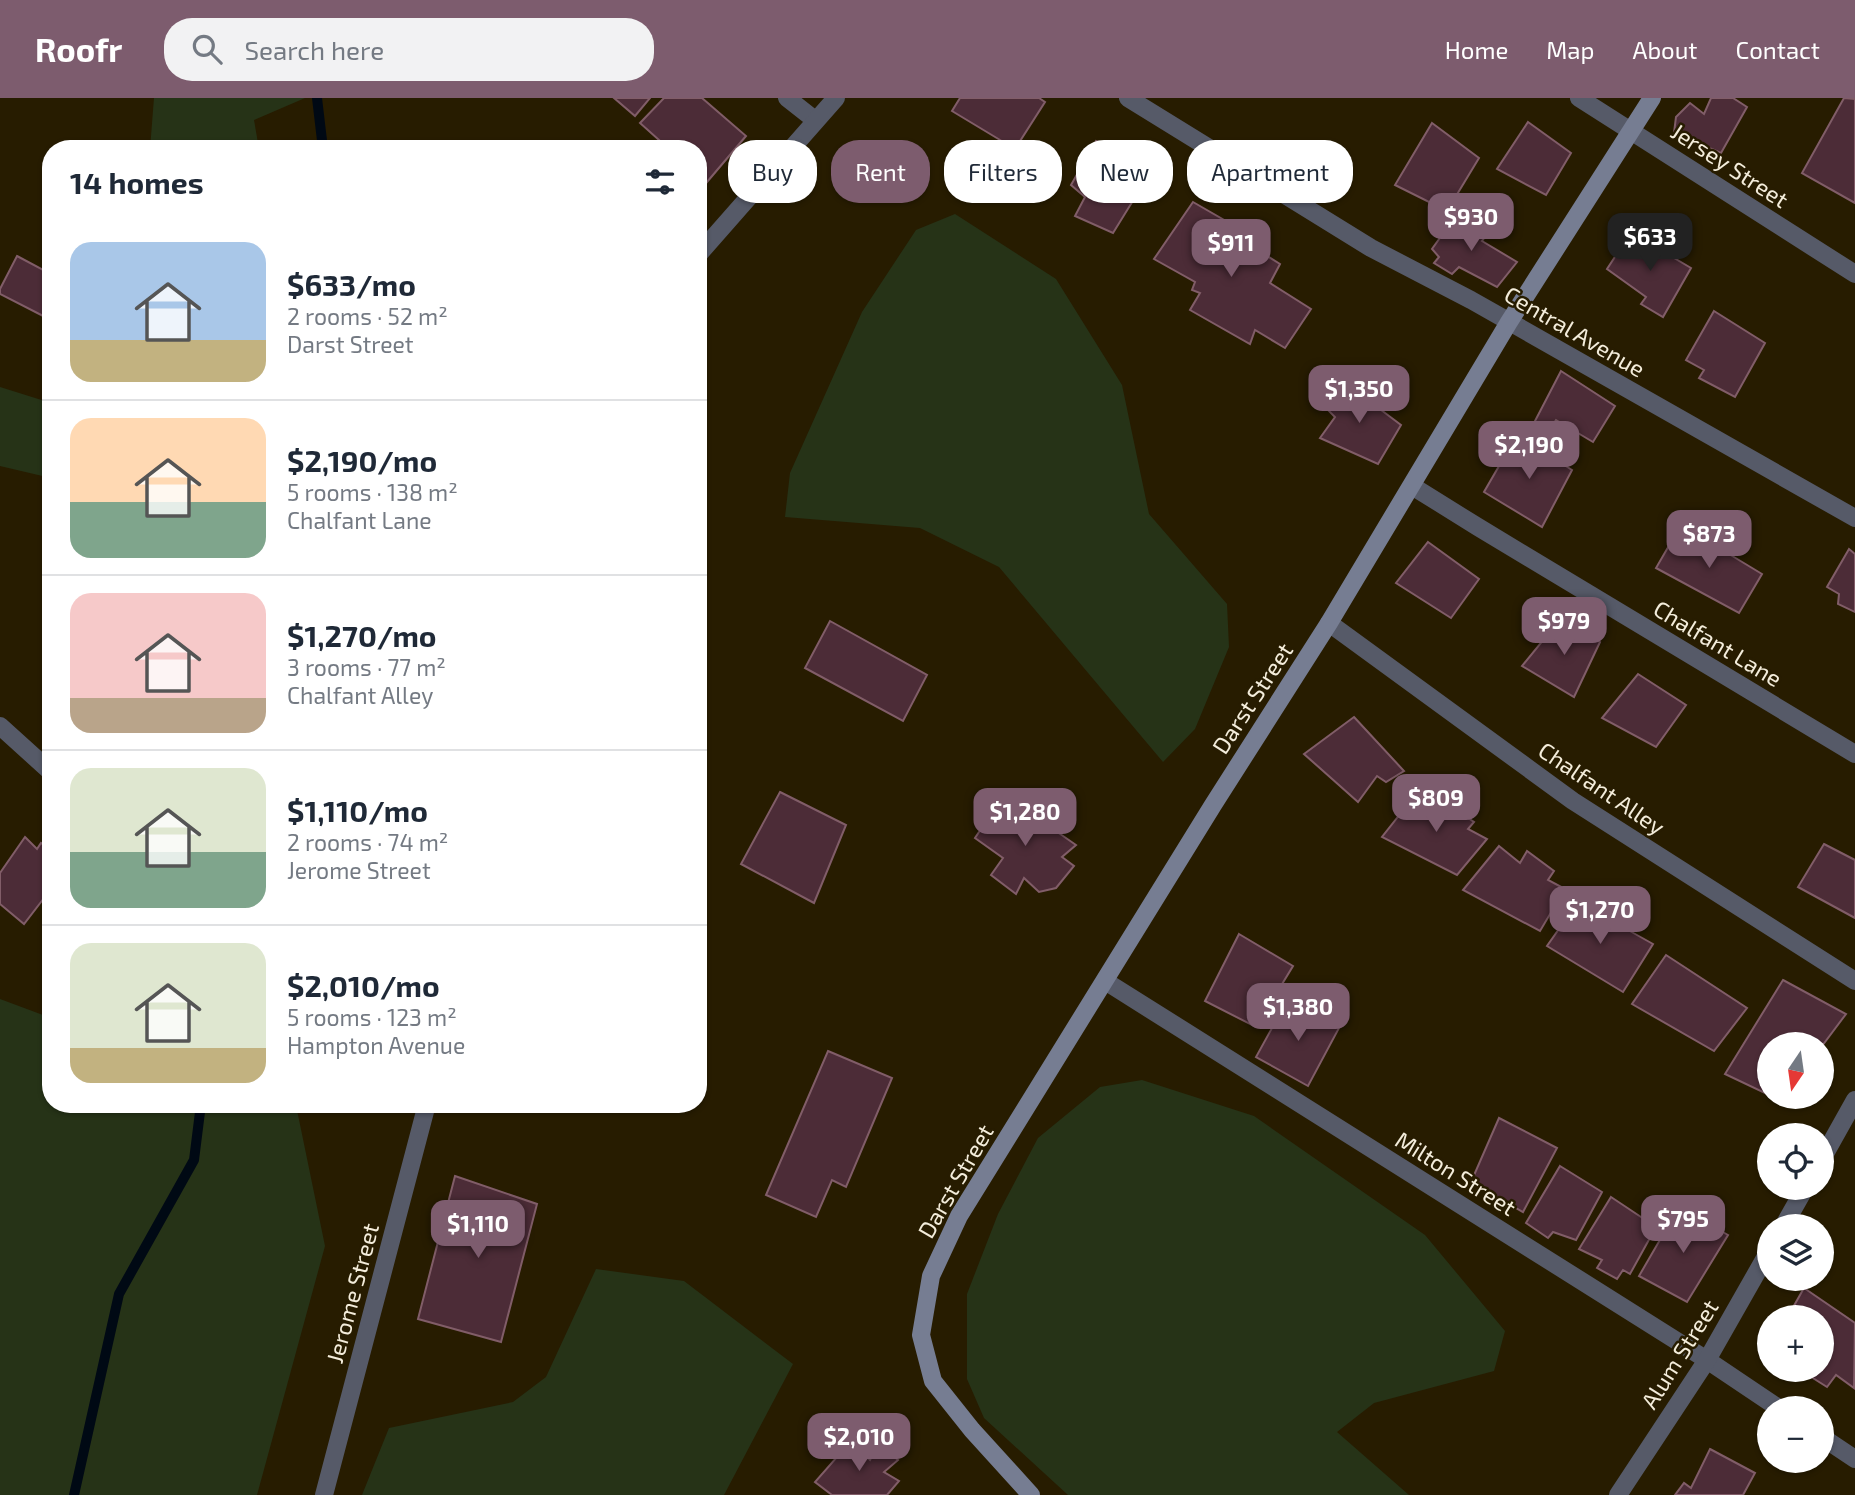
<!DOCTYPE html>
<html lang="en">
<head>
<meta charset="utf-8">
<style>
	body { margin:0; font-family:"Exo 2",sans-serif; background:#f2f2f3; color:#1f2937; height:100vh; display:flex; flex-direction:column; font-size:26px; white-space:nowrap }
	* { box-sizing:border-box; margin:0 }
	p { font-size:23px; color:#747a83 }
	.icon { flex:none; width:38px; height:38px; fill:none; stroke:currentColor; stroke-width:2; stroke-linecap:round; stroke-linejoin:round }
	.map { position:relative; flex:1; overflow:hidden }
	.side { position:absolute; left:42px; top:42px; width:665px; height:973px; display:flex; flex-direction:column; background:#fff; border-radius:28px; box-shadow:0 2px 5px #0004 }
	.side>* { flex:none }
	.hud { position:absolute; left:728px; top:42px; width:665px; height:63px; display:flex; gap:14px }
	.needle { width:46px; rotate:193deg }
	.controls { position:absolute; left:1757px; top:934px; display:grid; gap:14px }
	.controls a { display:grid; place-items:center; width:77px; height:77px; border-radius:50%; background:#fff; box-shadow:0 2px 5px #0004; font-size:35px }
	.price { position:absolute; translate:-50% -60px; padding:0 16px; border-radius:14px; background:#7d5c6e; color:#fff; font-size:23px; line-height:46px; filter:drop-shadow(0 2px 4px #0008) }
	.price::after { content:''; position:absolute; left:50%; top:42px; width:21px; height:16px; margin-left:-10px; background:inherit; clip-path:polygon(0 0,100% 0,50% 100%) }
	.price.active { background:#222; color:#fff }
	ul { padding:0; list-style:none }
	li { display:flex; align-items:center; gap:21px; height:175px; padding:0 28px }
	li+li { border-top:2px solid #e0e1e3 }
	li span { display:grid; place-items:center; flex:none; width:196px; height:140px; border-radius:21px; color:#555 }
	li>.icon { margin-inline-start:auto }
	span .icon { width:84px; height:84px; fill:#fffc; stroke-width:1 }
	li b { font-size:30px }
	h2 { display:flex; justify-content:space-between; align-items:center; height:84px; padding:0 28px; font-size:30px }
	.pill { padding:0 24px; border-radius:28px; background:#fff; box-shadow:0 2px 5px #0004; font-size:24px; line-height:63px }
	.pill.active { background:#7d5c6e; color:#fff }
	header { display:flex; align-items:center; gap:42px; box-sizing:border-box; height:98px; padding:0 35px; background:#7d5c6e; color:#fff }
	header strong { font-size:33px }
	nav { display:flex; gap:38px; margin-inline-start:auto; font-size:24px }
	.search { width:490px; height:63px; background:#f2f2f3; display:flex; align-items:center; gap:18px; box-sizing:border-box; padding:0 24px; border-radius:28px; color:#747a83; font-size:26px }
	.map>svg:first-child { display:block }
	.green { fill:#263317 }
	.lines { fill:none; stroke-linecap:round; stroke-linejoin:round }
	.stream { stroke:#000914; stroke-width:10 }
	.building { fill:#4c2c37; stroke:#815d68; stroke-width:2 }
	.street { stroke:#565a68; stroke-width:18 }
	.secondary { stroke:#767d92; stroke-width:18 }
	.labels { text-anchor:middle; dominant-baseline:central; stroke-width:5; stroke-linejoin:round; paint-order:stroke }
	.street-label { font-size:23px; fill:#f4eddb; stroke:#271c00 }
</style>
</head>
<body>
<header>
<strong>Roofr</strong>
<div class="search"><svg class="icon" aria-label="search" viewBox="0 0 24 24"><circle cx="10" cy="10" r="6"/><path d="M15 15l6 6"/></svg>Search here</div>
<nav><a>Home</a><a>Map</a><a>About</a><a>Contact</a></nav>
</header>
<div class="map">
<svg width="1855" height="1397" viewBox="0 0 1855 1397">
	<rect width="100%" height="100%" fill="#271c00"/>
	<g class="green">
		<polygon points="154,0 305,0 254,22 259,51 150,51"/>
		<polygon points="955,116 1056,181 1122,287 1149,416 1227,506 1229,549 1195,631 1163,664 999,469 920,430 785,419 790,375 862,214 916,132"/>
		<polygon points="0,289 51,305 51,380 0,368"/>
		<polygon points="0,901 51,920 51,1006 282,1006 297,1012 325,1148 257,1397 0,1397"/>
		<polygon points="1142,982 1254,1018 1425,1137 1505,1233 1494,1273 1374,1305 1337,1334 1409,1397 1068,1397 984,1320 967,1281 967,1196 998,1116 1038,1040 1100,989"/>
		<polygon points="596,1171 684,1183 793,1266 724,1397 362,1397 389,1330 513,1304 546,1279"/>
	</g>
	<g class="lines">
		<g class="stream">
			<polyline points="317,0 323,51"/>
			<polyline points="74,1397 119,1196 194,1062 201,1006"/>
		</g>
	</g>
	<g class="building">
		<polygon points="614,0 650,0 635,18"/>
		<polygon points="664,0 702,0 746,38 707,84 698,77 698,51 669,51 640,25"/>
		<polygon points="960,0 1039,0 1045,4 1015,51 952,13"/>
		<polygon points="1711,0 1733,0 1747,9 1721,55 1674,35 1676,19 1690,5 1704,16"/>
		<polygon points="1844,0 1855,1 1855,105 1802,75"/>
		<polygon points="1528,24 1571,55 1546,97 1497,71"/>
		<polygon points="1432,25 1479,60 1447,113 1395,87"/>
		<polygon points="1096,43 1152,72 1113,135 1075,118 1085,99 1071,87"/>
		<polygon points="1193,104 1250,137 1243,143 1280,166 1270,185 1311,211 1285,250 1255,232 1250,246 1190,212 1200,195 1192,192 1195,184 1154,161"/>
		<polygon points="1455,119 1488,135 1482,143 1517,164 1497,189 1459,169 1452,176 1434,165 1439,159 1432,151"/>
		<polygon points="1628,139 1639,146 1642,141 1691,170 1663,219 1641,206 1646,199 1607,171"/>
		<polygon points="17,158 51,176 51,222 0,196 0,191"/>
		<polygon points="1714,213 1765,245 1735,299 1699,280 1704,272 1686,262"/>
		<polygon points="1561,273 1615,308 1593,344 1556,322 1548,334 1535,323"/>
		<polygon points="1344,284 1401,327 1378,366 1320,340 1335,319 1325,309"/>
		<polygon points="1517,337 1572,372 1542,429 1484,394"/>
		<polygon points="1681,427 1762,476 1739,515 1656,470"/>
		<polygon points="1428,444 1479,481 1451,520 1396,485"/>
		<polygon points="1849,451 1855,456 1855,514 1838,506 1839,496 1827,489"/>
		<polygon points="1562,519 1600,544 1574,599 1522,568"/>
		<polygon points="830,523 927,577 903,623 805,570"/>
		<polygon points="1638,576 1686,607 1656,649 1602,620"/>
		<polygon points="1354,619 1404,673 1386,684 1377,678 1358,704 1304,656"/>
		<polygon points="780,694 846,727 814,805 741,766"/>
		<polygon points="1416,696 1440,711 1444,704 1474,724 1468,731 1487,741 1457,777 1382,739"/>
		<polygon points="1004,697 1076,747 1062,759 1074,768 1056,790 1039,794 1024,780 1016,796 991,777 1003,760 975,740"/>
		<polygon points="25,739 37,751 41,745 51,752 51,791 24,826 0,806 0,775"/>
		<polygon points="1824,746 1855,762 1855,820 1798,789"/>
		<polygon points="1499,748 1520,765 1527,753 1554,773 1548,782 1565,791 1540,833 1463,792"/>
		<polygon points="1578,804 1653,846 1623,894 1547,848"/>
		<polygon points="1239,836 1293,868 1256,929 1205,903"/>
		<polygon points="1666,857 1747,910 1714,953 1632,906"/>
		<polygon points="1783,882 1846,916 1822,948 1769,947 1769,997 1725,976"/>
		<polygon points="1288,901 1339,930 1308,988 1256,959"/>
		<polygon points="828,953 892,980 846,1089 832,1082 816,1119 766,1097"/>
		<polygon points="1499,1020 1557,1050 1523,1114 1471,1084"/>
		<polygon points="1560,1068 1602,1094 1576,1142 1553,1134 1548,1140 1526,1125"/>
		<polygon points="455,1078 537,1106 501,1244 418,1221"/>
		<polygon points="1611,1099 1656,1129 1630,1176 1623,1172 1617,1181 1597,1170 1602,1162 1579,1151"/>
		<polygon points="1679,1109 1728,1137 1687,1204 1639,1178"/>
		<polygon points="1804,1190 1855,1225 1854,1290 1836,1277 1827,1289 1805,1275 1807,1272 1822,1272 1822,1220 1787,1220"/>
		<polygon points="851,1343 870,1362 880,1345 898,1362 884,1374 899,1383 887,1397 832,1397 815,1384"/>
		<polygon points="1710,1351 1755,1375 1743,1397 1675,1397 1684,1385 1691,1390"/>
	</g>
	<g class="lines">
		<g class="street">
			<polyline points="787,0 815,22"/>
			<polyline points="1128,0 1371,150 1471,202 1855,420"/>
			<polyline points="1579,0 1855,176"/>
			<polyline points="698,157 836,0"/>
			<polyline points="1412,388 1478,429 1855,656"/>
			<polyline points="1329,525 1573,703 1855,883"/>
			<polyline points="0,628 51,674"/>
			<polyline points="1105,883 1707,1262 1780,1311"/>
			<polyline points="1822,1061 1855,1002"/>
			<polyline points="1783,1129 1805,1090"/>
			<polyline points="1822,1339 1855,1361"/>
			<polyline points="324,1397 427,1006"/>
			<polyline points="1618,1397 1707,1262 1769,1153"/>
		</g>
		<polyline class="secondary" points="1031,1397 972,1332 933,1283 921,1237 931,1178 959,1118 1213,707 1329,525 1509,224 1652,0"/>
	</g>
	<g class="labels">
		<g class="street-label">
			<text transform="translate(1730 67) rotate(33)">Jersey Street</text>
			<text transform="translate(1575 233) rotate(30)">Central Avenue</text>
			<text transform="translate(1718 545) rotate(31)">Chalfant Lane</text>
			<text transform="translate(1252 600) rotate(-57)">Darst Street</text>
			<text transform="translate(1602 690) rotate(34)">Chalfant Alley</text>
			<text transform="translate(1456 1075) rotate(32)">Milton Street</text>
			<text transform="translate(955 1083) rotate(-60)">Darst Street</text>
			<text transform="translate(352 1195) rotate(-75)">Jerome Street</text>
			<text transform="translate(1679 1256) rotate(-58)">Alum Street</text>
		</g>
	</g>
</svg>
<div class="controls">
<a><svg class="needle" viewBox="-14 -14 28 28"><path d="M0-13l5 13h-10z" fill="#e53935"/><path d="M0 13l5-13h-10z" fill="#747a83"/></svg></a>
<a><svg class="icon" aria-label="locate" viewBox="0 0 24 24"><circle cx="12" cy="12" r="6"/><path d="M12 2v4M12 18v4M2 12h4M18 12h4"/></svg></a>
<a><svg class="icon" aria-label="layers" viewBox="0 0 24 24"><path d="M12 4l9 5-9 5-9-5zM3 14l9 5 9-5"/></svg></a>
<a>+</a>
<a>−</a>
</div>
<b class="price" style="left:1471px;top:155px">$930</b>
<b class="price active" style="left:1650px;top:175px">$633</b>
<b class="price" style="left:1231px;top:181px">$911</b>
<b class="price" style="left:1359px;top:327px">$1,350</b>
<b class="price" style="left:1529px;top:383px">$2,190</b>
<b class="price" style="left:1709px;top:472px">$873</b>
<b class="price" style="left:1564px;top:559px">$979</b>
<b class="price" style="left:1436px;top:736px">$809</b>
<b class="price" style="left:1025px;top:750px">$1,280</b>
<b class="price" style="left:1600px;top:848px">$1,270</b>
<b class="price" style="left:1298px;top:945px">$1,380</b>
<b class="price" style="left:1683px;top:1157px">$795</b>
<b class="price" style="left:478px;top:1162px">$1,110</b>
<b class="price" style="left:859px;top:1375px">$2,010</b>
<div class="hud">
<a class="pill">Buy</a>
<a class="pill active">Rent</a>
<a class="pill">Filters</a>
<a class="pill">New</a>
<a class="pill">Apartment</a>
</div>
<section class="side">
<h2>14 homes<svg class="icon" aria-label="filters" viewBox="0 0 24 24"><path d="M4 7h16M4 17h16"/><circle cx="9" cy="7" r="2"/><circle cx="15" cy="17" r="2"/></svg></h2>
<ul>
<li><span style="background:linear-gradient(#a9c7e8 70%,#c2b280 0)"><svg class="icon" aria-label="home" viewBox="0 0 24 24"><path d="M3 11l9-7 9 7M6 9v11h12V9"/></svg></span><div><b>$633/mo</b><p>2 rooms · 52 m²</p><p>Darst Street</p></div></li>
<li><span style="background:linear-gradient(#ffd9b3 60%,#7fa58c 0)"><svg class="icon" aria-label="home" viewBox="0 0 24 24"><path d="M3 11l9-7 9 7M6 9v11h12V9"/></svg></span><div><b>$2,190/mo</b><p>5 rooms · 138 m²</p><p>Chalfant Lane</p></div></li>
<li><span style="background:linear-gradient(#f6c9c9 75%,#b9a48a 0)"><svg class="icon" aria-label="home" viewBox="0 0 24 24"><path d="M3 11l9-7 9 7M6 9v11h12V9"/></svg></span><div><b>$1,270/mo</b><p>3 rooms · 77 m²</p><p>Chalfant Alley</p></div></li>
<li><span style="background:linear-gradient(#dfe7d0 60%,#7fa58c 0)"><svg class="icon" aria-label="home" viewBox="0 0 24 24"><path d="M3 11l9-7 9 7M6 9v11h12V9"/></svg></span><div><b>$1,110/mo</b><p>2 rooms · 74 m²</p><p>Jerome Street</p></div></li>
<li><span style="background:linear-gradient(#dfe7d0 75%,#c2b280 0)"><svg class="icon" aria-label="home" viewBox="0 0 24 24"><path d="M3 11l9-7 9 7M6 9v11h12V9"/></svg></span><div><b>$2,010/mo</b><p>5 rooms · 123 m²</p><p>Hampton Avenue</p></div></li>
</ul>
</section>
</div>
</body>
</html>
